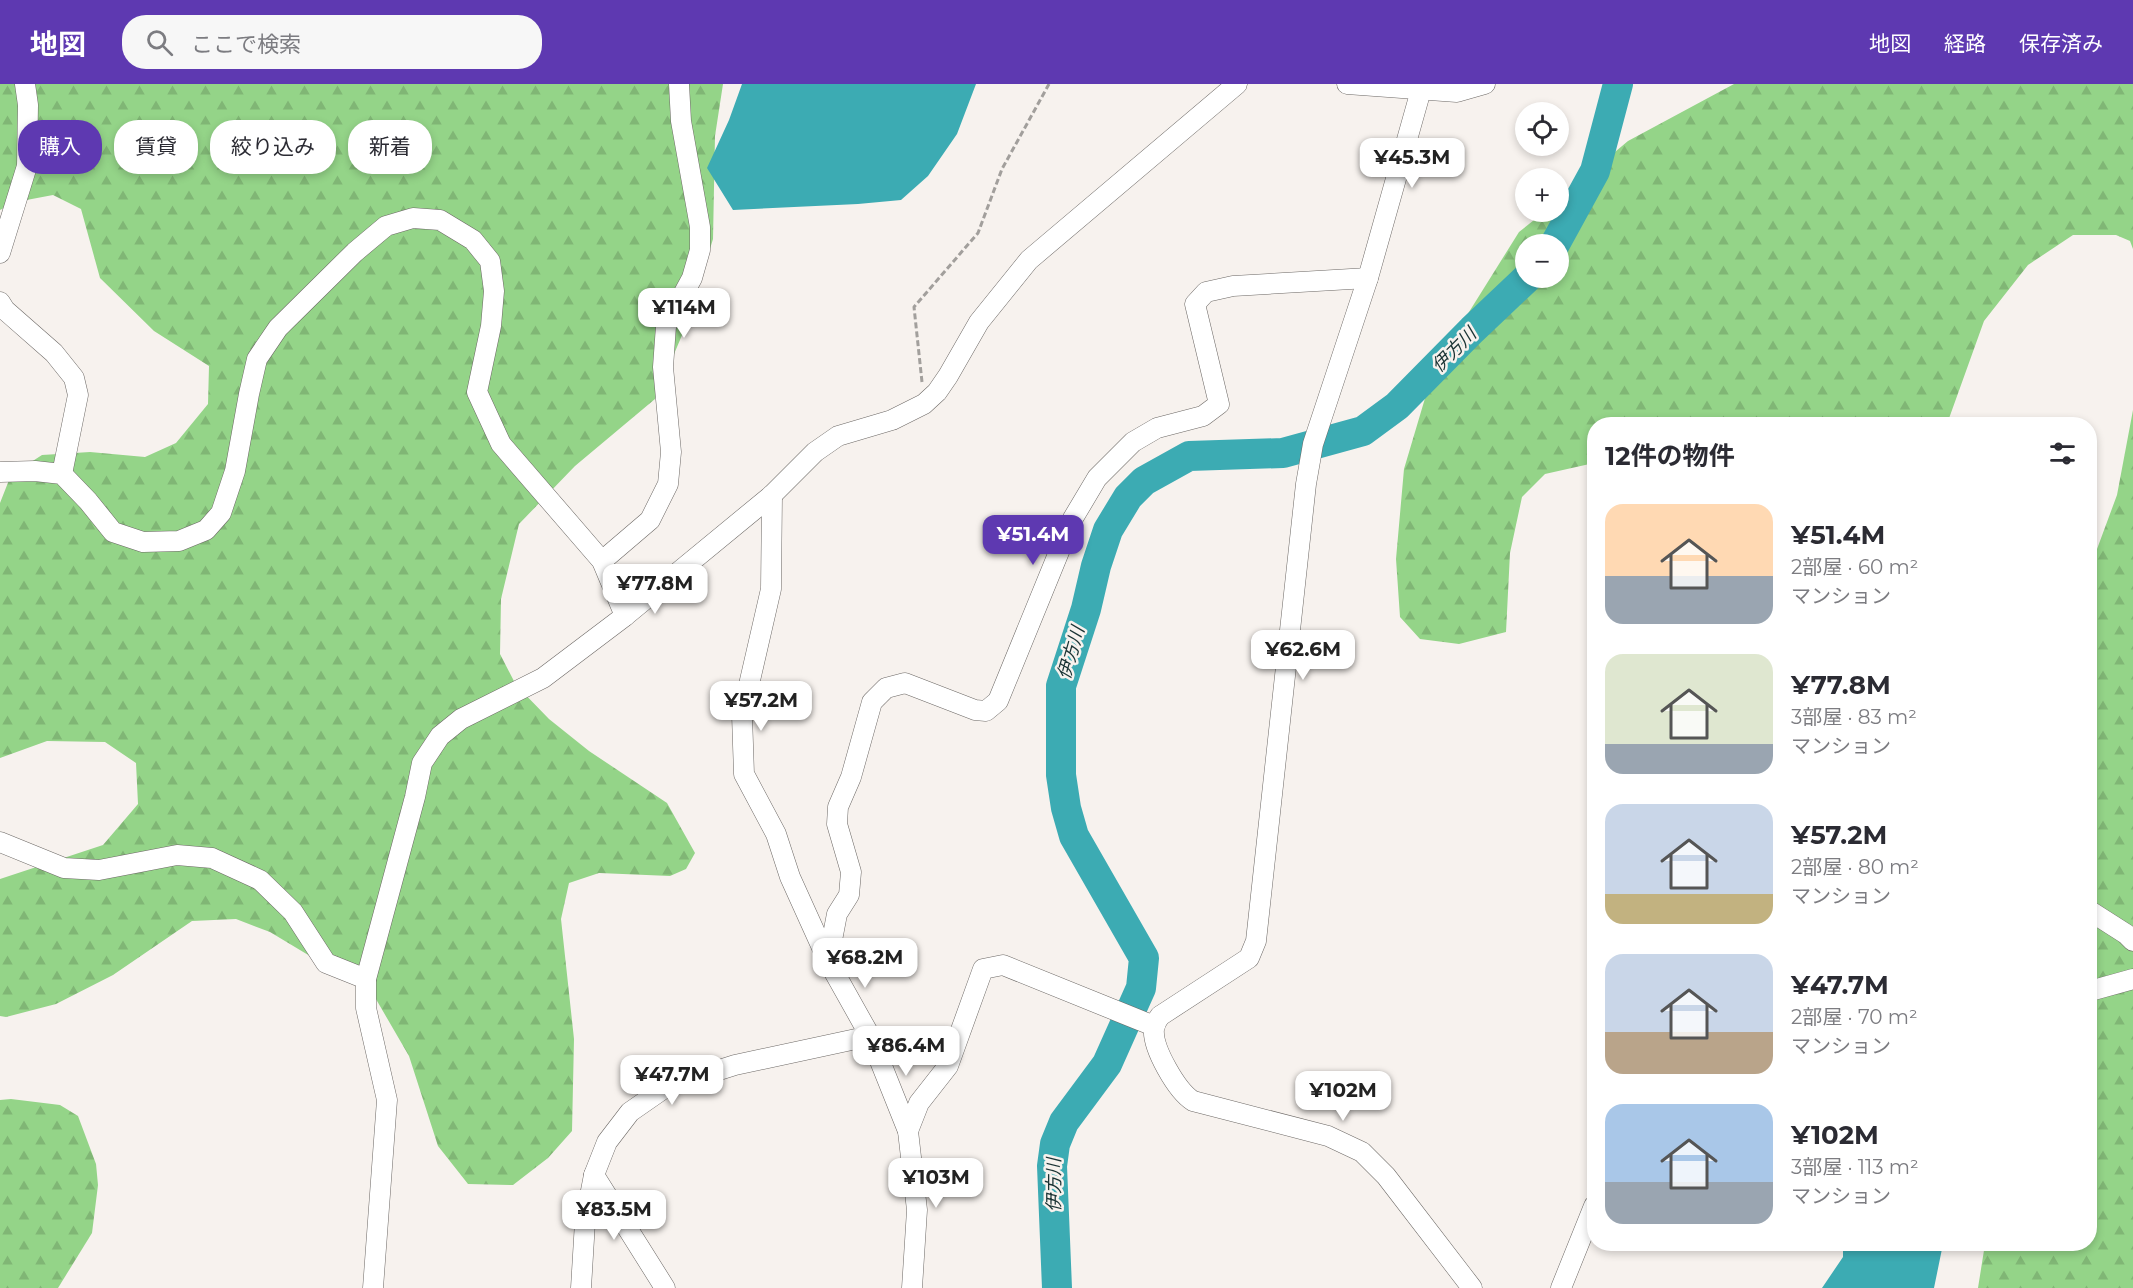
<!DOCTYPE html>
<html lang="ja">
<head>
<meta charset="utf-8">
<style>
	body { margin:0; font-family:Montserrat,"Noto Sans JP",sans-serif; background:#f7f7f7; color:#2b2b33; height:100vh; display:flex; flex-direction:column; font-size:22px; white-space:nowrap }
	* { box-sizing:border-box; margin:0 }
	p { font-size:20px; color:#7c7c81 }
	.icon { flex:none; width:33px; height:33px; fill:none; stroke:currentColor; stroke-width:2; stroke-linecap:round; stroke-linejoin:round }
	.map { position:relative; flex:1; overflow:hidden }
	.drawer { position:absolute; left:1587px; top:333px; width:510px; height:834px; display:flex; flex-direction:column; background:#fff; border-radius:24px; box-shadow:0 3px 9px #0003 }
	.drawer>* { flex:none }
	.hud { position:absolute; left:18px; top:36px; width:570px; height:54px; display:flex; gap:12px }
	.fabs { position:absolute; left:1515px; top:18px; display:grid; gap:12px }
	.fabs a { display:grid; place-items:center; width:54px; height:54px; border-radius:50%; background:#fff; box-shadow:0 3px 9px #0003; font-size:30px }
	.price { position:absolute; translate:-50% -51px; padding:0 14px; border-radius:12px; background:#fff; color:#222; font-size:20px; line-height:39px; filter:drop-shadow(0 2px 3px #0008) }
	.price::after { content:''; position:absolute; left:50%; top:36px; width:18px; height:14px; margin-left:-9px; background:inherit; clip-path:polygon(0 0,100% 0,50% 100%) }
	.price.selected { background:#5e39b1; color:#fff }
	ul { padding:0; list-style:none }
	li { display:flex; align-items:center; gap:18px; height:150px; padding:0 18px }
	li span { display:grid; place-items:center; flex:none; width:168px; height:120px; border-radius:18px; color:#555 }
	li>.icon { margin-inline-start:auto }
	span .icon { width:72px; height:72px; fill:#fffc; stroke-width:1 }
	li b { font-size:26px }
	h2 { display:flex; justify-content:space-between; align-items:center; height:72px; padding:0 18px; font-size:26px }
	.chip { padding:0 21px; border-radius:24px; background:#fff; box-shadow:0 3px 9px #0003; font-size:21px; line-height:54px }
	.chip.selected { background:#5e39b1; color:#fff }
	header { display:flex; align-items:center; gap:36px; box-sizing:border-box; height:84px; padding:0 30px; background:#5e39b1; color:#fff }
	header strong { font-size:28px }
	nav { display:flex; gap:33px; margin-inline-start:auto; font-size:21px }
	.search { width:420px; height:54px; background:#f7f7f7; display:flex; align-items:center; gap:15px; box-sizing:border-box; padding:0 21px; border-radius:24px; color:#7c7c81; font-size:22px }
	.map>svg:first-child { display:block }
	.forest { fill:url(#forest-firs); fill-rule:evenodd }
	.water { fill:#3cabb3 }
	.lines { fill:none; stroke-linecap:round; stroke-linejoin:round }
	.river { stroke:#3cabb3; stroke-width:30 }
	.minor-casing { stroke:#6c6865; stroke-width:21 }
	.path { stroke:#a29f9c; stroke-width:3; stroke-dasharray:6 3; stroke-linecap:butt }
	.minor { stroke:#fff; stroke-width:20 }
	.labels { text-anchor:middle; dominant-baseline:central; stroke-width:5; stroke-linejoin:round; paint-order:stroke }
	.water-label { font-size:18px; font-style:italic; fill:#193233; stroke:#f7f2ee }
</style>
</head>
<body>
<header>
<strong>地図</strong>
<div class="search"><svg class="icon" aria-label="search" viewBox="0 0 24 24"><circle cx="10" cy="10" r="6"/><path d="M15 15l6 6"/></svg>ここで検索</div>
<nav><a>地図</a><a>経路</a><a>保存済み</a></nav>
</header>
<div class="map">
<svg width="2133" height="1204" viewBox="0 0 2133 1204">
	<defs>
		<pattern id="forest-firs" width="22" height="20" patternUnits="userSpaceOnUse" patternTransform="scale(1.5)"><rect width="22" height="20" fill="#94d488"/><path d="M5 1l3.5 6h-7zM16 11l3.5 6h-7z" fill="#80b675"/></pattern>
	</defs>
	<rect width="100%" height="100%" fill="#f7f2ee"/>
	<g class="forest">
		<polygon points="0,0 723,0 715,52 713,155 688,237 655,315 575,382 519,440 501,515 500,570 516,601 549,635 589,667 667,719 695,769 686,785 670,792 599,789 569,799 561,835 574,955 572,1047 548,1074 513,1101 468,1100 438,1062 409,972 373,910 270,848 236,835 192,837 113,891 56,920 6,933 0,932 0,795 103,761 138,720 136,679 105,658 47,657 0,674 0,419 11,391 42,371 90,368 145,373 176,359 208,320 209,282 154,247 100,194 81,125 53,111 16,118 0,126"/>
		<path d="M1734,0H2133V165L2130,157L2116,151H2073L2028,181L1984,237L1947,340H1594V379L1545,390L1522,413L1510,469L1506,548L1459,560L1420,555L1400,533L1396,475L1404,385L1434,284L1519,148L1544,128H1558L1559,115L1628,57ZM1526,160H1558V194H1526Z"/>
		<polygon points="2133,326 2133,1204 1978,1204 1985,1160 2090,1160 2090,484 2117,411"/>
		<polygon points="11,1015 60,1021 78,1032 96,1080 98,1101 92,1149 58,1204 0,1204 0,1016"/>
	</g>
	<g class="water">
		<polygon points="742,0 976,0 957,50 928,92 901,116 858,120 733,126 707,84 729,36"/>
		<polygon points="1843,1160 1943,1160 1934,1204 1822,1204 1843,1173"/>
	</g>
	<g class="lines">
		<g class="river">
			<polyline points="1555,160 1595,87 1618,0"/>
			<polyline points="1057,1204 1052,1082 1055,1060 1064,1038 1107,980 1141,904 1144,874 1074,752 1066,724 1061,691 1061,602 1086,525 1096,482 1108,446 1128,413 1144,397 1189,372 1283,369 1363,347 1397,322 1472,246 1527,194"/>
		</g>
		<defs>
			<g id="minor">
				<polyline points="1347,0 1457,8 1485,0"/>
				<path d="M1421,6L1368,194L1313,360L1306,400L1256,857L1249,874L1160,932C1157,936 1155,940 1154,945C1152,964 1177,1007 1193,1017L1328,1052L1362,1068L1386,1092L1472,1204"/>
				<polyline points="0,169 27,82 28,21 25,0"/>
				<polyline points="0,218 5,226 54,269 74,294 78,311 62,390"/>
				<polyline points="0,388 35,387 62,390 88,417 113,448 143,458 179,457 206,446 221,429 235,387 249,310 257,275 278,244 355,168 386,142 413,134 440,136 473,156 490,177 494,207 491,242 477,308 501,360 602,477 625,532"/>
				<polyline points="772,411 771,505 742,631 744,690 776,750 790,793 828,877 870,952 908,1047 917,1126 912,1204"/>
				<polyline points="602,477 650,436 668,400 671,368 663,283 666,242 692,194 700,166 700,143 681,37 679,0"/>
				<polyline points="0,758 64,784 99,786 177,771 212,774 260,796 293,828 326,879 366,895"/>
				<polyline points="2090,827 2126,850 2133,857"/>
				<polyline points="828,877 837,830 849,811 851,788 837,740 838,723 851,693 872,618 886,604 905,599 975,626 986,627 998,617 1072,436 1097,394 1133,358 1157,344 1203,332 1219,320 1195,220 1206,208 1233,202 1368,194"/>
				<polyline points="2090,907 2133,895"/>
				<polyline points="908,1047 919,1019 948,982 983,885 1003,881 1154,942"/>
				<polyline points="594,1091 665,1204"/>
				<polyline points="373,1204 387,1016 366,924 366,895 415,713 422,679 440,652 461,635 543,594 625,532 772,411 815,368 838,352 892,336 924,320 937,308 948,292 979,238 1029,176 1237,0"/>
				<polyline points="581,1204 585,1138 594,1091 607,1058 630,1028 666,1003 735,981 870,952"/>
				<polyline points="1561,1204 1594,1122"/>
			</g>
		</defs>
		<use href="#minor" class="minor-casing"/>
		<polyline class="path" points="922,298 914,223 978,149 1002,85 1049,0"/>
		<use href="#minor" class="minor"/>
	</g>
	<g class="labels">
		<g class="water-label">
			<text transform="translate(1454 266) rotate(-45)">伊方川</text>
			<text transform="translate(1071 569) rotate(-74)">伊方川</text>
			<text transform="translate(1054 1101) rotate(-90)">伊方川</text>
		</g>
	</g>
</svg>
<div class="fabs">
<a><svg class="icon" aria-label="locate" viewBox="0 0 24 24"><circle cx="12" cy="12" r="6"/><path d="M12 2v4M12 18v4M2 12h4M18 12h4"/></svg></a>
<a>+</a>
<a>−</a>
</div>
<b class="price" style="left:1412px;top:105px">¥45.3M</b>
<b class="price" style="left:684px;top:255px">¥114M</b>
<b class="price selected" style="left:1033px;top:482px">¥51.4M</b>
<b class="price" style="left:655px;top:531px">¥77.8M</b>
<b class="price" style="left:1303px;top:597px">¥62.6M</b>
<b class="price" style="left:761px;top:648px">¥57.2M</b>
<b class="price" style="left:865px;top:905px">¥68.2M</b>
<b class="price" style="left:906px;top:993px">¥86.4M</b>
<b class="price" style="left:672px;top:1022px">¥47.7M</b>
<b class="price" style="left:1343px;top:1038px">¥102M</b>
<b class="price" style="left:936px;top:1125px">¥103M</b>
<b class="price" style="left:614px;top:1157px">¥83.5M</b>
<div class="hud">
<a class="chip selected">購入</a>
<a class="chip">賃貸</a>
<a class="chip">絞り込み</a>
<a class="chip">新着</a>
</div>
<section class="drawer">
<h2>12件の物件<svg class="icon" aria-label="filters" viewBox="0 0 24 24"><path d="M4 7h16M4 17h16"/><circle cx="9" cy="7" r="2"/><circle cx="15" cy="17" r="2"/></svg></h2>
<ul>
<li><span style="background:linear-gradient(#ffd9b3 60%,#9aa5b1 0)"><svg class="icon" aria-label="home" viewBox="0 0 24 24"><path d="M3 11l9-7 9 7M6 9v11h12V9"/></svg></span><div><b>¥51.4M</b><p>2部屋 · 60 m²</p><p>マンション</p></div></li>
<li><span style="background:linear-gradient(#dfe7d0 75%,#9aa5b1 0)"><svg class="icon" aria-label="home" viewBox="0 0 24 24"><path d="M3 11l9-7 9 7M6 9v11h12V9"/></svg></span><div><b>¥77.8M</b><p>3部屋 · 83 m²</p><p>マンション</p></div></li>
<li><span style="background:linear-gradient(#c9d6e8 75%,#c2b280 0)"><svg class="icon" aria-label="home" viewBox="0 0 24 24"><path d="M3 11l9-7 9 7M6 9v11h12V9"/></svg></span><div><b>¥57.2M</b><p>2部屋 · 80 m²</p><p>マンション</p></div></li>
<li><span style="background:linear-gradient(#c9d6e8 65%,#b9a48a 0)"><svg class="icon" aria-label="home" viewBox="0 0 24 24"><path d="M3 11l9-7 9 7M6 9v11h12V9"/></svg></span><div><b>¥47.7M</b><p>2部屋 · 70 m²</p><p>マンション</p></div></li>
<li><span style="background:linear-gradient(#a9c7e8 65%,#9aa5b1 0)"><svg class="icon" aria-label="home" viewBox="0 0 24 24"><path d="M3 11l9-7 9 7M6 9v11h12V9"/></svg></span><div><b>¥102M</b><p>3部屋 · 113 m²</p><p>マンション</p></div></li>
</ul>
</section>
</div>
</body>
</html>
